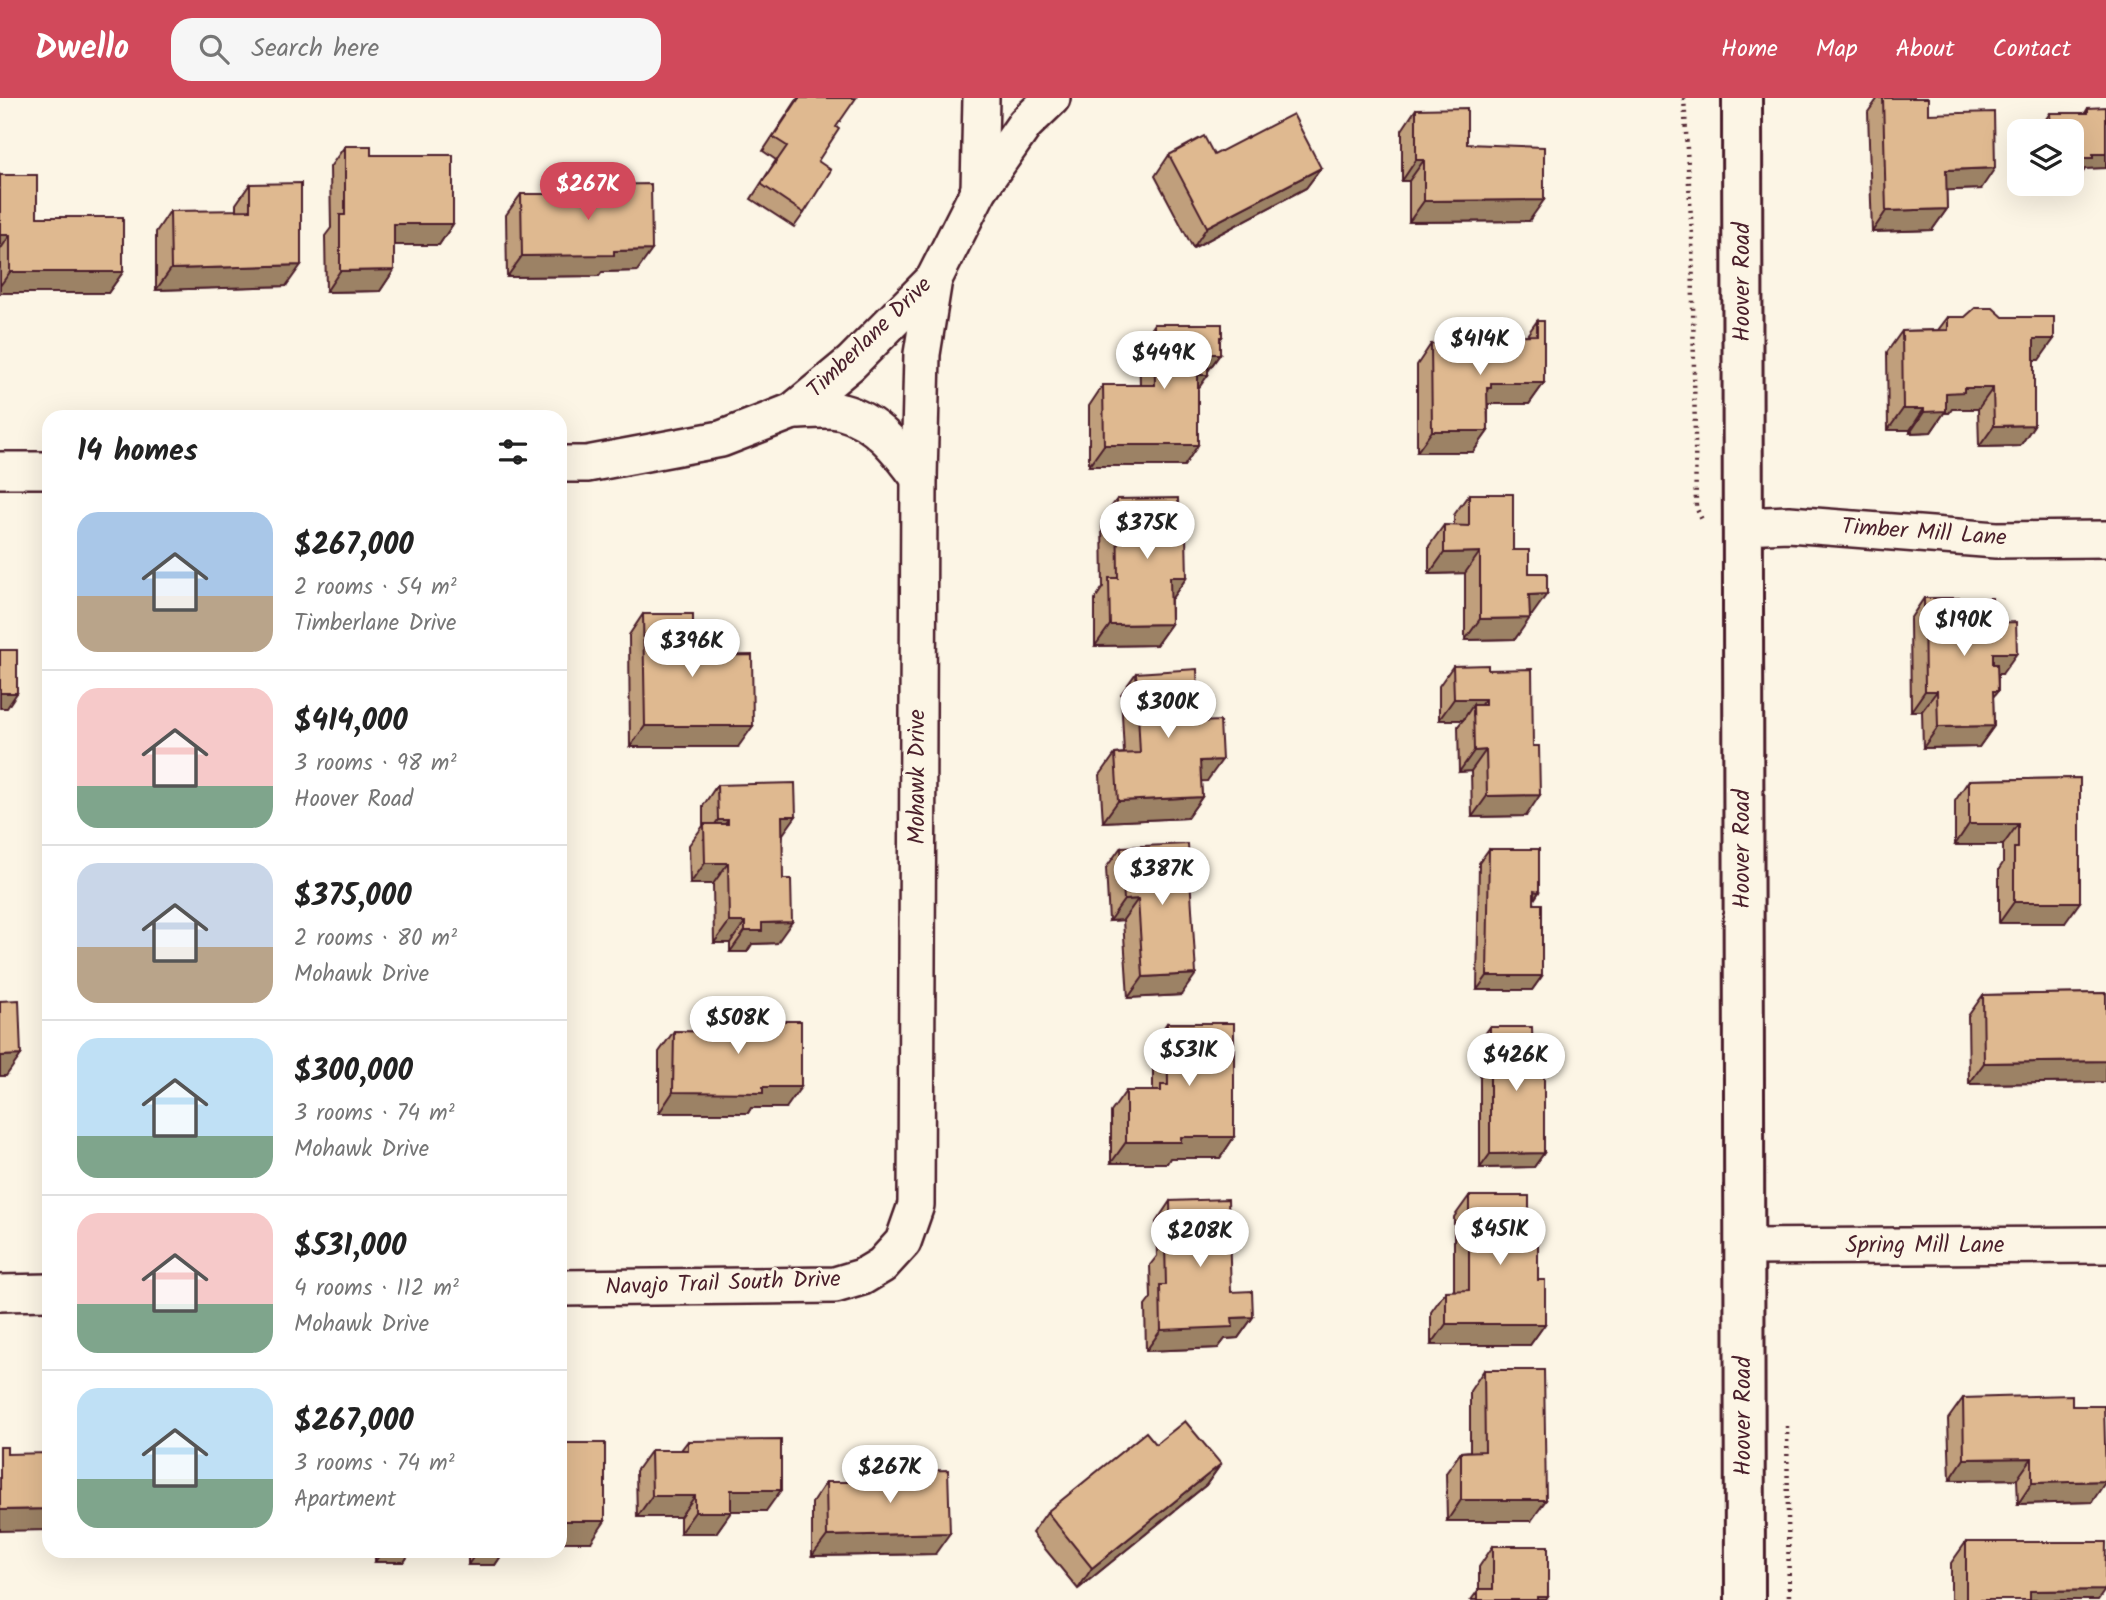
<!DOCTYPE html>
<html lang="en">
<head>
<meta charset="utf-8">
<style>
	body { margin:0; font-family:Kalam,sans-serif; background:#f6f6f6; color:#222; height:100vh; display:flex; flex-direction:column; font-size:26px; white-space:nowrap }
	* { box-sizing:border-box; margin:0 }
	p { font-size:23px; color:#767676 }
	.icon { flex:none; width:38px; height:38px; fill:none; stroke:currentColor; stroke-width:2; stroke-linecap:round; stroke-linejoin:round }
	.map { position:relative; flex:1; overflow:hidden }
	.panel { position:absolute; left:42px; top:312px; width:525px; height:1148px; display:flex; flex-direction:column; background:#fff; border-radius:21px; box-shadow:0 7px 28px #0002 }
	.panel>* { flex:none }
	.fabs { position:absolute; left:2007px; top:21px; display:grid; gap:14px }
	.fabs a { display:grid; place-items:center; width:77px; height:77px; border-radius:14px; background:#fff; box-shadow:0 7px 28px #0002; font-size:35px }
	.price { position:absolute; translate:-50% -60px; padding:0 16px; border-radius:24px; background:#fff; color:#222; font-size:23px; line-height:46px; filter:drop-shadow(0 2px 4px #0008) }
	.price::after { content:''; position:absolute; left:50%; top:42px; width:21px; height:16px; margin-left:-10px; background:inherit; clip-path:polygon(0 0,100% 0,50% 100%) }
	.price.current { background:#d1495b; color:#fff }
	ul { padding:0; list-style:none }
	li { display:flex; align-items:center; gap:21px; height:175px; padding:0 35px }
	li+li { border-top:2px solid #e0e0e0 }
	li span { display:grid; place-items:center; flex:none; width:196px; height:140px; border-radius:21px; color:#555 }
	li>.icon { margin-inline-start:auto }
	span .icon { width:84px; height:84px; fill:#fffc; stroke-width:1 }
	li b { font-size:30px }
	h2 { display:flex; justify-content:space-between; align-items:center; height:84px; padding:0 35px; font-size:30px }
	header { display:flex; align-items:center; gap:42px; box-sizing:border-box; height:98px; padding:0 35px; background:#d1495b; color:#fff }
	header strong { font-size:33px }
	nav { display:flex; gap:38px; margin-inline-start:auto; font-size:24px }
	.search { width:490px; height:63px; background:#f6f6f6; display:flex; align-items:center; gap:18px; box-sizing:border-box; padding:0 24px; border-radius:21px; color:#767676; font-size:26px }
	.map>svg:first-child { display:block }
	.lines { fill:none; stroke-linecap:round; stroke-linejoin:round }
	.street-casing { stroke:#4a1f2b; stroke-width:40 }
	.secondary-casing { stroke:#4a1f2b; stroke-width:44 }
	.path { stroke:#4a1f2b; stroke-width:4.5; stroke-dasharray:2 5; stroke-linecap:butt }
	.street { stroke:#fcf5e5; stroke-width:35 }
	.secondary { stroke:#fcf5e5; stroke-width:38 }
	.wall { fill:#c09f7c; stroke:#4a1f2b; stroke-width:2 }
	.shaded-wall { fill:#9c8265; stroke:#4a1f2b; stroke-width:2 }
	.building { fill:#dfb990; stroke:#4a1f2b; stroke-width:2 }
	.labels { text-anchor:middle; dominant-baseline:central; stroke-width:6; stroke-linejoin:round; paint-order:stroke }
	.street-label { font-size:23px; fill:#4a1f2b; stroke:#fcf5e5 }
</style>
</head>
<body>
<header>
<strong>Dwello</strong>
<div class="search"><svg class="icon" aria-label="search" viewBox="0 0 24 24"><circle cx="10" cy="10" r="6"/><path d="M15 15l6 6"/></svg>Search here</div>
<nav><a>Home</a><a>Map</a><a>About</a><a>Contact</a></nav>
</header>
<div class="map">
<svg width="2106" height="1502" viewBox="0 0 2106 1502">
	<rect width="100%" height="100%" fill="#fcf5e5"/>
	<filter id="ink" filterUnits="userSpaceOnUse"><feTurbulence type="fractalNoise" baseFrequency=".0143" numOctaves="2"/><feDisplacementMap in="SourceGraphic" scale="14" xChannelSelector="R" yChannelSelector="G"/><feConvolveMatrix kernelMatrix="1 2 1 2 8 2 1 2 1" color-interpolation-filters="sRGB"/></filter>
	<g filter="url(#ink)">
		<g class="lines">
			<defs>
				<g id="street">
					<polyline points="979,92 981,0"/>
					<path d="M793,313C809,313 828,310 842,314C877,323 899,353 919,380"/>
					<polyline points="560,366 587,366 721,341 793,313 851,265 934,181 979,92 1025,26 1052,0"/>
					<polyline points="0,372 49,372"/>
					<polyline points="1743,428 1789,426 1996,442 2106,441"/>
					<polyline points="1744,1149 2106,1147"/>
					<polyline points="560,1190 835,1187 862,1179 882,1167 903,1144 916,1107 919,380 922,256 934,181"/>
					<polyline points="0,1195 49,1194"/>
				</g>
				<polyline id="secondary" points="1742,0 1745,1502"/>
			</defs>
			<use href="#street" class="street-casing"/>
			<use href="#secondary" class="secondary-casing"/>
			<g class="path">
				<polyline points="1684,0 1692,137 1696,409 1703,424"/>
				<polyline points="1787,1328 1789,1502"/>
			</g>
			<use href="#street" class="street"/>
			<use href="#secondary" class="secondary"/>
		</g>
		<g class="wall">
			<polygon points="798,0 836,29 818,63 804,115 794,129 751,101 776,62 763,53"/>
			<polygon points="1878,0 1928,0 1928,16 1981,91 1946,92 1947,111 1932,132 1872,134 1868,14"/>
			<polygon points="2088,10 2085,71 2083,74 2072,33 2040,33 2040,30 2050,15 2085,15"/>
			<polygon points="1416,11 1467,46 1529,123 1409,124 1409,83 1402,83 1402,32"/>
			<polygon points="345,48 371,57 453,126 439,147 394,147 394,172 380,193 326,194 325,138 331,130 330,69"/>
			<polygon points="1169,57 1321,70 1306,90 1193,150 1155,78"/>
			<polygon points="0,77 37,119 123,174 108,195 0,195"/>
			<polygon points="250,86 286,188 156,192 156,134 170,113 236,113 236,106"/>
			<polygon points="586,87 637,173 602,174 599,178 507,179 506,117 521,96 580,96"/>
			<polygon points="1948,219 2039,262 2034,262 2034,327 2020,348 1979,349 1978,311 1952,311 1949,315 1944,315 1931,334 1910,335 1910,332 1888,332 1887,254 1902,233 1938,232"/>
			<polygon points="1537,223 1544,285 1529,306 1488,306 1488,333 1473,354 1417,354 1417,267 1431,246 1498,244 1503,238 1527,237"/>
			<polygon points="1154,226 1220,242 1220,256 1208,273 1198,291 1198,347 1184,368 1089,368 1089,308 1103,287 1140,287 1139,247"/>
			<polygon points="1469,396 1513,452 1529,475 1532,517 1530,518 1515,541 1465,542 1465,475 1429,476 1429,448 1444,427 1454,428 1454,417"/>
			<polygon points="1117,401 1179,438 1187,479 1172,500 1171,500 1171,526 1156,547 1095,548 1095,501 1103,489 1102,422"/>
			<polygon points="1924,500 1992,525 2002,576 1998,576 1998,593 1993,599 1994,628 1979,649 1923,650 1922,613 1911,613 1910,521"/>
			<polygon points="643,516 693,558 738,649 630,649 629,537"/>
			<polygon points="1453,568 1488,572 1526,718 1472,719 1471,673 1459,674 1458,628 1463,622 1439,622 1439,588"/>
			<polygon points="1136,575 1199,624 1207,683 1201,683 1202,699 1187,720 1103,724 1100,677 1115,656 1124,655 1121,596"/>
			<polygon points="2080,680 2065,825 1999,825 1999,771 2003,765 2003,747 1955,747 1955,703 1969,682"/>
			<polygon points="717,687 783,737 777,845 752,846 747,854 730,854 730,845 714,845 713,786 690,786 689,747 703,728 703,708"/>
			<polygon points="1121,749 1181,897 1128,900 1123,822 1109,823 1106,770"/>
			<polygon points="1489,751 1539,794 1534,802 1542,878 1532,892 1477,892 1479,765"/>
			<polygon points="2106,895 2106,983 2105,984 1969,986 1968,918 1983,897"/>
			<polygon points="717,913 748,923 786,1010 751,1010 748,1015 659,1015 659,954 674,933 702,934"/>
			<polygon points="1167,925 1234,1039 1220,1060 1170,1060 1167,1065 1111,1065 1111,1014 1126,993 1153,993 1153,946"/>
			<polygon points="1490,929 1533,963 1544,1055 1534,1069 1480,1070 1480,943"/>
			<polygon points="1469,1098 1529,1137 1545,1226 1530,1247 1431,1247 1431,1214 1446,1193 1454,1193 1454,1119"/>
			<polygon points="1170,1103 1231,1194 1253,1219 1238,1240 1225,1241 1218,1250 1146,1253 1145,1208 1151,1200 1150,1167 1157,1158 1156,1124"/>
			<polygon points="1484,1272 1531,1423 1447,1423 1446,1375 1461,1354 1470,1353 1470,1293"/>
			<polygon points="1963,1300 2072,1308 2092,1404 2018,1406 2017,1381 1950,1382 1948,1321"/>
			<polygon points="688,1343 766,1413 731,1413 716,1435 680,1435 680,1419 637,1419 636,1373 651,1352 681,1352"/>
			<polygon points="566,1345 591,1444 560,1444 560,1354"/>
			<polygon points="1156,1346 1221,1366 1206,1387 1078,1491 1032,1435 1047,1414"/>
			<polygon points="879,1374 935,1456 812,1458 812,1405 826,1384 872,1384"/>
			<polygon points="1966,1444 2098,1502 1951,1502 1951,1465"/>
			<polygon points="1493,1448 1546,1502 1471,1502 1479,1491 1479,1469"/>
			<polygon points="375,1452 412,1452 404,1464 375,1464"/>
			<polygon points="468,1452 505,1452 495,1467 468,1467"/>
		</g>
		<g class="shaded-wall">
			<polygon points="2093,56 2106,56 2106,70 2085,71 2083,74 2072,74 2072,60"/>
			<polygon points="1416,62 1424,62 1409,83 1402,83"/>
			<polygon points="1321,70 1306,90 1193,150 1207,129"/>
			<polygon points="1995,70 1981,91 1931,93 1946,72"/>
			<polygon points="1544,102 1529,123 1409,124 1424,103"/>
			<polygon points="1947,111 1932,132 1872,134 1886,113"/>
			<polygon points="394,126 453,126 439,147 379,147"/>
			<polygon points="0,137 10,137 0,152"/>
			<polygon points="652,152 637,173 602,174 599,178 507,179 522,158 614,153"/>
			<polygon points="301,167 286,188 156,192 171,171"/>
			<polygon points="394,172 380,193 326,194 340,173"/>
			<polygon points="10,174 123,174 108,195 0,195 0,188"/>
			<polygon points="1220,239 1222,239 1210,256 1220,256 1205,277 1193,277"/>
			<polygon points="2034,241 2054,241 2039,262 2019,262"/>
			<polygon points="1198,277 1208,277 1193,298"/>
			<polygon points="1491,285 1544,285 1529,306 1480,306"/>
			<polygon points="1964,290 1993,290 1978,311 1952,311 1949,315 1944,315 1931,334 1910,335 1924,314 1946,295"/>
			<polygon points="1903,311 1924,311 1910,332 1888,332"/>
			<polygon points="2034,327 2020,348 1979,349 1994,328"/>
			<polygon points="1432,333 1488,333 1473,354 1417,354"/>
			<polygon points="1104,347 1198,347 1184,368 1089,368"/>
			<polygon points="1480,454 1465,475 1429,476 1444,455"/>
			<polygon points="1170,479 1187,479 1172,500 1156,500"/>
			<polygon points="1547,496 1532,517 1515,518 1529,497"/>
			<polygon points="1530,520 1515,541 1465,542 1480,521"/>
			<polygon points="1171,526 1156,547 1095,548 1110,527"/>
			<polygon points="1993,555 2017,555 2002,576 1978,576"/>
			<polygon points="1925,593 1937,593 1922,613 1911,613"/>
			<polygon points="0,595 17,595 7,610 0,610"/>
			<polygon points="1454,601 1485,601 1473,617 1473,607 1463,622 1439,622"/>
			<polygon points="645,628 753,628 738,649 630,649"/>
			<polygon points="1994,628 1979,649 1923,650 1938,629"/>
			<polygon points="1486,652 1471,673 1459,674 1474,653"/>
			<polygon points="1222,662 1207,683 1185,684 1200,663"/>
			<polygon points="1540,697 1526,718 1472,719 1487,698"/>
			<polygon points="1202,699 1187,720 1103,724 1118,703"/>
			<polygon points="782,718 796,718 781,739"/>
			<polygon points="718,722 728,722 713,743 704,741"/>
			<polygon points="1969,726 2018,726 2003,747 1955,747"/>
			<polygon points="705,765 728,765 713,786 690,786"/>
			<polygon points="1534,793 1539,794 1529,808"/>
			<polygon points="1138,801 1123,822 1109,823 1124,802"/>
			<polygon points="2014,804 2080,804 2065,825 1999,825"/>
			<polygon points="729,824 745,824 730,845 714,845"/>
			<polygon points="792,824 777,845 752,846 747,854 730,854 745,833 762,825"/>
			<polygon points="1196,876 1181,897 1128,900 1143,879"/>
			<polygon points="1487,878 1542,878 1532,892 1477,892"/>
			<polygon points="21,957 6,978 0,978 0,958"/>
			<polygon points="2106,963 2106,983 2105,984 1969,986 1984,965"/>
			<polygon points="763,989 801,989 786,1010 751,1010 748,1015 659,1015 673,994"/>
			<polygon points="1181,1039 1234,1039 1220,1060 1170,1060 1167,1065 1111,1065 1126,1044"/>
			<polygon points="1544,1055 1534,1069 1480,1070 1490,1056"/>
			<polygon points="1253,1219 1238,1240 1225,1241 1218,1250 1146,1253 1161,1232 1232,1220"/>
			<polygon points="1446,1226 1545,1226 1530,1247 1431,1247"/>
			<polygon points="2032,1360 2017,1381 1950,1382 1964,1361"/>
			<polygon points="1221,1366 1206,1387 1078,1491 1092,1470"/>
			<polygon points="2106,1383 2092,1404 2018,1406 2032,1385"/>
			<polygon points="731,1392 781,1392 766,1413 716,1413"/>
			<polygon points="652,1398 695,1398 680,1419 637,1419"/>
			<polygon points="1461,1402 1546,1402 1531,1423 1447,1423"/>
			<polygon points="49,1411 49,1432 0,1433 0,1412"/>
			<polygon points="695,1414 731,1414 716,1435 680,1435"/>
			<polygon points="560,1423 605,1423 591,1444 560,1444"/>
			<polygon points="950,1435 935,1456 812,1458 827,1438"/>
			<polygon points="383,1452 412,1452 404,1464 375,1464"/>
			<polygon points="478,1452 505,1452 495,1467 468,1467"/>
			<polygon points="2105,1492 2098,1502 2024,1502 2030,1493"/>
			<polygon points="1537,1499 1548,1499 1546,1502 1535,1502"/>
		</g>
		<g class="building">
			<polygon points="799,0 856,0 836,29 839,31 818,63 831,72 804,115 761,86 787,48 773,39"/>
			<polygon points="1883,0 1928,0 1928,16 1994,14 1995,70 1946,72 1947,111 1886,113"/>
			<polygon points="2106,9 2106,56 2093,56 2093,60 2072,60 2072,33 2051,33 2050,15 2088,15 2088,10"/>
			<polygon points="1467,10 1467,46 1544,49 1544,102 1424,103 1424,62 1416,62 1416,11"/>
			<polygon points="1293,16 1321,70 1207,129 1169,57 1204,38 1214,57"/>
			<polygon points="345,48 371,48 371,57 453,57 453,126 394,126 394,172 340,173 340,117 345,117"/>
			<polygon points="0,77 37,77 37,119 123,119 123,174 10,174 10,137 0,137"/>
			<polygon points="301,85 301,167 171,171 170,113 250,112 250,86"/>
			<polygon points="651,86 652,152 614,153 614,157 522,158 521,96 586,96 586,87"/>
			<polygon points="1975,210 1993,210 2003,219 2054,219 2054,241 2034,241 2034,327 1994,328 1993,290 1964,290 1964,294 1946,295 1946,313 1924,314 1924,311 1903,311 1902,233 1948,232 1948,219 1965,219"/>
			<polygon points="1537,223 1544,223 1544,285 1491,285 1491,290 1487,290 1488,333 1432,333 1431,246 1503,244 1503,238 1537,237"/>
			<polygon points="1154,226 1222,226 1222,239 1220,239 1220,256 1208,256 1208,277 1198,277 1198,347 1104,347 1103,287 1155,287"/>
			<polygon points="1469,396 1513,396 1513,452 1529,452 1529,475 1547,475 1547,496 1529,497 1530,520 1480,521 1480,454 1444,455 1444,427 1469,428"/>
			<polygon points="1178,400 1179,438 1186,438 1187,479 1170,479 1171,526 1110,527 1109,480 1118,480 1117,401"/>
			<polygon points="1924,500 1992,500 1992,525 2016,524 2017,555 1993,555 1993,566 1997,566 1998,593 1993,593 1994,628 1938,629 1937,593 1925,593"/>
			<polygon points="643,516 693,516 693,558 752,557 753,628 645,628"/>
			<rect x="0" y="552" width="17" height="43"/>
			<polygon points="1488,567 1488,572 1532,571 1533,648 1539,648 1540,697 1487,698 1486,652 1474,653 1473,607 1485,607 1485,601 1454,601 1453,568"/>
			<polygon points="1197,571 1199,624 1220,623 1222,662 1200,663 1202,699 1118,703 1115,656 1140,655 1136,575"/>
			<polygon points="2080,680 2080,804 2014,804 2014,750 2018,750 2018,726 1969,726 1969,682"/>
			<polygon points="795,685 796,718 782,718 783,781 791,781 792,824 762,825 762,833 745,833 745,824 729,824 728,765 705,765 704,726 728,726 728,722 718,722 717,687"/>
			<polygon points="1188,746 1196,876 1143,879 1138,801 1124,802 1121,749"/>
			<polygon points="1489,751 1539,751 1539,794 1534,793 1534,806 1542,806 1542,878 1487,878"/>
			<polygon points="2106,895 2106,963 1984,965 1983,897"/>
			<polygon points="19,902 21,957 0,958 0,903"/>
			<polygon points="717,913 748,913 748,923 801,923 801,989 763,989 763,995 673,994 674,933 717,934"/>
			<polygon points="1167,925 1234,925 1234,1039 1181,1039 1181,1044 1126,1044 1126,993 1161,993 1161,987 1168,987"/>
			<polygon points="1490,929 1532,929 1533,963 1544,963 1544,1055 1490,1056"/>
			<polygon points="1469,1098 1529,1098 1529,1137 1538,1137 1538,1182 1545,1182 1545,1226 1446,1226 1446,1193 1469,1192"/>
			<polygon points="1228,1101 1231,1194 1252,1193 1253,1219 1232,1220 1233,1229 1161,1232 1160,1187 1166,1187 1165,1146 1171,1146 1170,1103"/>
			<polygon points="1484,1272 1544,1272 1546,1402 1461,1402 1461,1354 1485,1353"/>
			<polygon points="2072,1297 2072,1308 2104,1308 2106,1383 2032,1385 2032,1360 1964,1361 1963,1300"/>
			<polygon points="1185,1323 1221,1366 1092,1470 1047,1414 1146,1334 1156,1346"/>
			<polygon points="781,1342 781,1392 731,1392 731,1414 695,1414 695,1398 652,1398 651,1352 688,1352 688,1343"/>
			<polygon points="566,1345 605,1345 605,1423 560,1423 560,1361 563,1361 563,1369 566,1369"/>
			<polygon points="0,1349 7,1349 7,1356 49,1355 49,1411 0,1412"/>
			<polygon points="948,1372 950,1435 827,1438 826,1384 879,1384 879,1374"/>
			<polygon points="1966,1444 2106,1444 2105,1492 2030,1493 2030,1502 1966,1502"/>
			<polygon points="1493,1448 1548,1448 1548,1499 1537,1499 1537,1502 1478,1502 1478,1491 1493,1491"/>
		</g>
	</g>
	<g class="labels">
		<g class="street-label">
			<text transform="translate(1743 184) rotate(-90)">Hoover Road</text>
			<text transform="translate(870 240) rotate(-44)">Timberlane Drive</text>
			<text transform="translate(1924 435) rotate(4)">Timber Mill Lane</text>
			<text transform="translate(918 679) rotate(-90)">Mohawk Drive</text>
			<text transform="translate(1743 751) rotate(-90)">Hoover Road</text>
			<text x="1925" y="1148">Spring Mill Lane</text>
			<text transform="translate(723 1186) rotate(-2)">Navajo Trail South Drive</text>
			<text transform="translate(1744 1318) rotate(-90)">Hoover Road</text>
		</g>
	</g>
</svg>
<div class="fabs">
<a><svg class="icon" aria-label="layers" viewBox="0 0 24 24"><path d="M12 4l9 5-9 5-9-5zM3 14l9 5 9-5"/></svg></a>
</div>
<b class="price current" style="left:588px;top:124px">$267K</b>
<b class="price" style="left:1480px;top:279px">$414K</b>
<b class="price" style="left:1164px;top:293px">$449K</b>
<b class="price" style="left:1147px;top:463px">$375K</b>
<b class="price" style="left:1964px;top:560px">$190K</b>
<b class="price" style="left:692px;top:581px">$396K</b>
<b class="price" style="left:1168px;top:642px">$300K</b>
<b class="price" style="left:1162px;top:809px">$387K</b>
<b class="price" style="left:738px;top:958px">$508K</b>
<b class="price" style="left:1189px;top:990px">$531K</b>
<b class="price" style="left:1516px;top:995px">$426K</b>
<b class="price" style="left:1500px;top:1169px">$451K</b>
<b class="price" style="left:1200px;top:1171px">$208K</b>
<b class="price" style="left:890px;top:1407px">$267K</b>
<section class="panel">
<h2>14 homes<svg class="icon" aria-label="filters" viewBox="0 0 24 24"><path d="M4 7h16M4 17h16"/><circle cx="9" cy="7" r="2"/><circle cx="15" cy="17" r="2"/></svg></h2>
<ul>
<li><span style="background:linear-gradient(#a9c7e8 60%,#b9a48a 0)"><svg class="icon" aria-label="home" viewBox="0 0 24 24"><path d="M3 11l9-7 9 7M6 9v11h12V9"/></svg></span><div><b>$267,000</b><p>2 rooms · 54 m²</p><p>Timberlane Drive</p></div></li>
<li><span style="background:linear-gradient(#f6c9c9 70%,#7fa58c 0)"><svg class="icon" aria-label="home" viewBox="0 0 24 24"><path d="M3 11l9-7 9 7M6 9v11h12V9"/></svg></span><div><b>$414,000</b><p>3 rooms · 98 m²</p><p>Hoover Road</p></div></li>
<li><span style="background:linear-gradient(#c9d6e8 60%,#b9a48a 0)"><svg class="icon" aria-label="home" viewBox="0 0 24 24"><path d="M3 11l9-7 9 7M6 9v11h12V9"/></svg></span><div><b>$375,000</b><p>2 rooms · 80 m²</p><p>Mohawk Drive</p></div></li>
<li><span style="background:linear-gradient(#bfe0f5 70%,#7fa58c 0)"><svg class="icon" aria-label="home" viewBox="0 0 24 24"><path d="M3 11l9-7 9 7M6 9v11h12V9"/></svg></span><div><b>$300,000</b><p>3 rooms · 74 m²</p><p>Mohawk Drive</p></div></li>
<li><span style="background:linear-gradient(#f6c9c9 65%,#7fa58c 0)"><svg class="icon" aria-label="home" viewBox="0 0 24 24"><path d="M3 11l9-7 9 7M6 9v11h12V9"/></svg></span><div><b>$531,000</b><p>4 rooms · 112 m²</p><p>Mohawk Drive</p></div></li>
<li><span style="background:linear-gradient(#bfe0f5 65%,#7fa58c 0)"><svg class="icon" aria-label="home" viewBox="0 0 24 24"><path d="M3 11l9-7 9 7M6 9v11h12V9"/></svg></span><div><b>$267,000</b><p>3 rooms · 74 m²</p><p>Apartment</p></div></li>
</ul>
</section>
</div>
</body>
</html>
